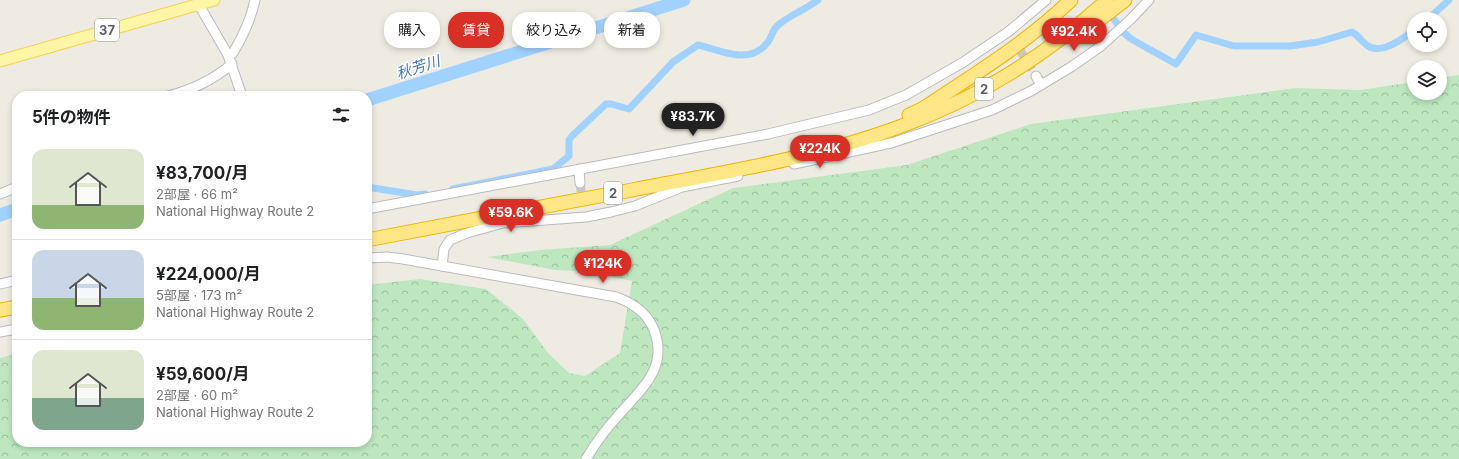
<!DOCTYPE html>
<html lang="ja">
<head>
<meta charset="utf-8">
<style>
	body { margin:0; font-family:Inter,"Noto Sans JP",sans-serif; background:#f2f2f2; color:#202124; height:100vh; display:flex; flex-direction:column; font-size:15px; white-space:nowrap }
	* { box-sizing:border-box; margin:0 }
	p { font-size:13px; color:#757577 }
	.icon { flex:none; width:22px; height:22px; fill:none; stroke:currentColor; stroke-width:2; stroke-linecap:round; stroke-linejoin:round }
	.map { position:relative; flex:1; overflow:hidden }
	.side { position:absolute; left:12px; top:91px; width:360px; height:356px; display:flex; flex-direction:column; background:#fff; border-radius:16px; box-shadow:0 2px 6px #0003 }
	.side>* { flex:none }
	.hud { position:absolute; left:384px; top:12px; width:380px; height:36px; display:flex; gap:8px }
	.fabs { position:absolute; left:1407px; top:12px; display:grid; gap:8px }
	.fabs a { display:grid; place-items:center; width:40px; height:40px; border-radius:50%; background:#fff; box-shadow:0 2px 6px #0003; font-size:20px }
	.price { position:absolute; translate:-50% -34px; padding:0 9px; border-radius:14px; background:#d93025; color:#fff; font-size:13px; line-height:26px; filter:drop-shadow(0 1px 2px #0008) }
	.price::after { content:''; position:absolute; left:50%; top:24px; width:12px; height:9px; margin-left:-6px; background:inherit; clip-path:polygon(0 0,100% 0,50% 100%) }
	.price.current { background:#222; color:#fff }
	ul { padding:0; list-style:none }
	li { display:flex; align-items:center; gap:12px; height:100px; padding:0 20px }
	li+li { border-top:1px solid #e0e0e0 }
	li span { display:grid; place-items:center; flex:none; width:112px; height:80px; border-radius:12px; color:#555 }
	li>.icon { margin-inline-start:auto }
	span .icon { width:48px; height:48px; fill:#fffc; stroke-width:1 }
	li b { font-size:17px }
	h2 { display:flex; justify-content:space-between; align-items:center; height:48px; padding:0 20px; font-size:17px }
	.chip { padding:0 14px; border-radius:16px; background:#fff; box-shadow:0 2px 6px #0003; font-size:14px; line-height:36px }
	.chip.current { background:#d93025; color:#fff }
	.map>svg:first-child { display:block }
	.forest { fill:url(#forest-crowns) }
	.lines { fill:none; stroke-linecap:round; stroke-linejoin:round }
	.canal { stroke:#a1d1ff; stroke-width:7 }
	.river { stroke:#a1d1ff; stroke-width:13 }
	.minor-tunnel { stroke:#c9c8c2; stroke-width:9; stroke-dasharray:9 4.5; stroke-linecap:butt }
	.minor-casing { stroke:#b8babf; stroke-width:11 }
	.major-casing { stroke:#f6d154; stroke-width:13 }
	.highway-casing { stroke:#f0b200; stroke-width:15 }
	.minor { stroke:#fff; stroke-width:9 }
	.major { stroke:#fff5a6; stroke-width:11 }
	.highway { stroke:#ffe788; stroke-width:13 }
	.labels { text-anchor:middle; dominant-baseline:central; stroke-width:3; stroke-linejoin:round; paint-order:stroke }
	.shield { fill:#fff; stroke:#8c8e92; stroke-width:1 }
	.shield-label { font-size:13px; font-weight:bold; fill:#5b5e64 }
	.water-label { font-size:15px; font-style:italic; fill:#3e75bd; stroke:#fff }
</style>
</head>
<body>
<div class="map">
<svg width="1459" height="459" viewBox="0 0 1459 459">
	<defs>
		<pattern id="forest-crowns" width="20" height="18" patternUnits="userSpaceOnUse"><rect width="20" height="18" fill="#bee7c0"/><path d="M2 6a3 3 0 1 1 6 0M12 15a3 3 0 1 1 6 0" fill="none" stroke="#9dbea0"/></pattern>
	</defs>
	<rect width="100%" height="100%" fill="#eeece2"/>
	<polygon class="forest" points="1459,75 1459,459 0,459 0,358 17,353 17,442 367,442 367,285 420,279 486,289 523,319 548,353 569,373 585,376 620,353 632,281 590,272 555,270 487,257 540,250 610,245 733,188 907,165 1031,124 1295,88 1360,90 1414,82 1414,93 1440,93 1440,78"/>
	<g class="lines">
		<g class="canal">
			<polyline points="1108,11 1118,25"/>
			<polyline points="1428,19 1449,0"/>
			<path d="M1123,32L1131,39L1176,64L1196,35L1234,46H1290L1318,42L1352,32C1358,35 1362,42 1368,46C1382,55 1404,38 1414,30"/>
			<polyline points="367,187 417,195 425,194"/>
			<path d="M453,189L553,169L569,156V140L572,136L606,104H611L629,109L673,62L698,45C720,50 749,66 767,43C771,39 772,32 776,27C787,16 805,10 818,0"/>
		</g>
		<g class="river">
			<polyline points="367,100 684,0"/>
			<polyline points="0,215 17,209"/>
		</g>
		<g class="minor-tunnel">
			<polyline points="1013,39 1036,76"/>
			<polyline points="580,183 583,204"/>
		</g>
		<defs>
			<g id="minor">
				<polyline points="199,5 228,55 242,96"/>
				<path d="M228,55L233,53C243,36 251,20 255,0"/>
				<polyline points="1036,76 1041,85"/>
				<path d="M168,96C192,90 213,80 232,64"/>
				<polyline points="794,164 891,143 992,110 1031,91 1071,67 1101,46 1130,20 1149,0"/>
				<polyline points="579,169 580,183"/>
				<polyline points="0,194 17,187"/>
				<polyline points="367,209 768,134 869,110 906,95 962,63 1008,32 1046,0"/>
				<path d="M367,258L387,257L403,259L616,297C633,303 647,312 654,330C669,369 640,390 617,417C605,430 595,444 586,459"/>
				<polyline points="442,266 444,249 450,240 467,233 503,223 586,217 611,212 635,206 682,187 738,176"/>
				<polyline points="0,284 17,280"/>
				<polyline points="0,332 17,329"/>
			</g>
			<polyline id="major" points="0,61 214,0"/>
			<g id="highway">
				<polyline points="1077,37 1125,0"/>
				<path d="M909,115L922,109C974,75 1026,43 1071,0"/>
				<path d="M367,240C455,223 544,206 632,190C720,173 815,158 899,127C976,99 1047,55 1107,0"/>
				<polyline points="0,310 17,307"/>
			</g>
		</defs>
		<use href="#minor" class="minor-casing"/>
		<use href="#major" class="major-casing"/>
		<use href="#highway" class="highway-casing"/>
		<use href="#minor" class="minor"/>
		<use href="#major" class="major"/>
		<use href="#highway" class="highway"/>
	</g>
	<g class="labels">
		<g class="shield">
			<rect x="95" y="19" width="24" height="22" rx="3"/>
			<rect x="975" y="78" width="18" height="22" rx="3"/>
			<rect x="604" y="182" width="18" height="22" rx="3"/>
		</g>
		<g class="shield-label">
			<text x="107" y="30">37</text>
			<text x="984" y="89">2</text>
			<text x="613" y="193">2</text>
		</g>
		<g class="water-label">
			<text transform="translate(418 67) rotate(-18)">秋芳川</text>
		</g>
	</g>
</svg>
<div class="fabs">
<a><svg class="icon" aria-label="locate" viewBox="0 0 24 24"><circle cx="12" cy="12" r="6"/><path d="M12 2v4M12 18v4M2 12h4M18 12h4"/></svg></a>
<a><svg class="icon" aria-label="layers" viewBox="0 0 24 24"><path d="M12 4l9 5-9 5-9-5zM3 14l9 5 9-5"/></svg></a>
</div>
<b class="price" style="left:1074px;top:52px">¥92.4K</b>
<b class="price current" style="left:693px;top:137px">¥83.7K</b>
<b class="price" style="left:820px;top:169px">¥224K</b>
<b class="price" style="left:511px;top:233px">¥59.6K</b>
<b class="price" style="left:603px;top:284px">¥124K</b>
<div class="hud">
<a class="chip">購入</a>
<a class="chip current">賃貸</a>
<a class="chip">絞り込み</a>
<a class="chip">新着</a>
</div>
<section class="side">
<h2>5件の物件<svg class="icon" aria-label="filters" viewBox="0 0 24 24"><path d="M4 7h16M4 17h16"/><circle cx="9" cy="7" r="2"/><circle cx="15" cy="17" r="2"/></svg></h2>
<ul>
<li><span style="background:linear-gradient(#dfe7d0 70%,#8fb573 0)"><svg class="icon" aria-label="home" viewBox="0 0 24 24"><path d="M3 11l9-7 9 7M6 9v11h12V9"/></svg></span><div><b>¥83,700/月</b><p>2部屋 · 66 m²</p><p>National Highway Route 2</p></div></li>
<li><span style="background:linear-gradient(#c9d6e8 60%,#8fb573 0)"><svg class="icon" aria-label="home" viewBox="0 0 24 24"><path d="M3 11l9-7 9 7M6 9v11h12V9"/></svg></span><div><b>¥224,000/月</b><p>5部屋 · 173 m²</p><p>National Highway Route 2</p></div></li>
<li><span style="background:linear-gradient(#dfe7d0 60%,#7fa58c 0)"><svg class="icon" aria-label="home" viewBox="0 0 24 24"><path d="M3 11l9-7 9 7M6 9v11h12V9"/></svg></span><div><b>¥59,600/月</b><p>2部屋 · 60 m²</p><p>National Highway Route 2</p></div></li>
</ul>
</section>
</div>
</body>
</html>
